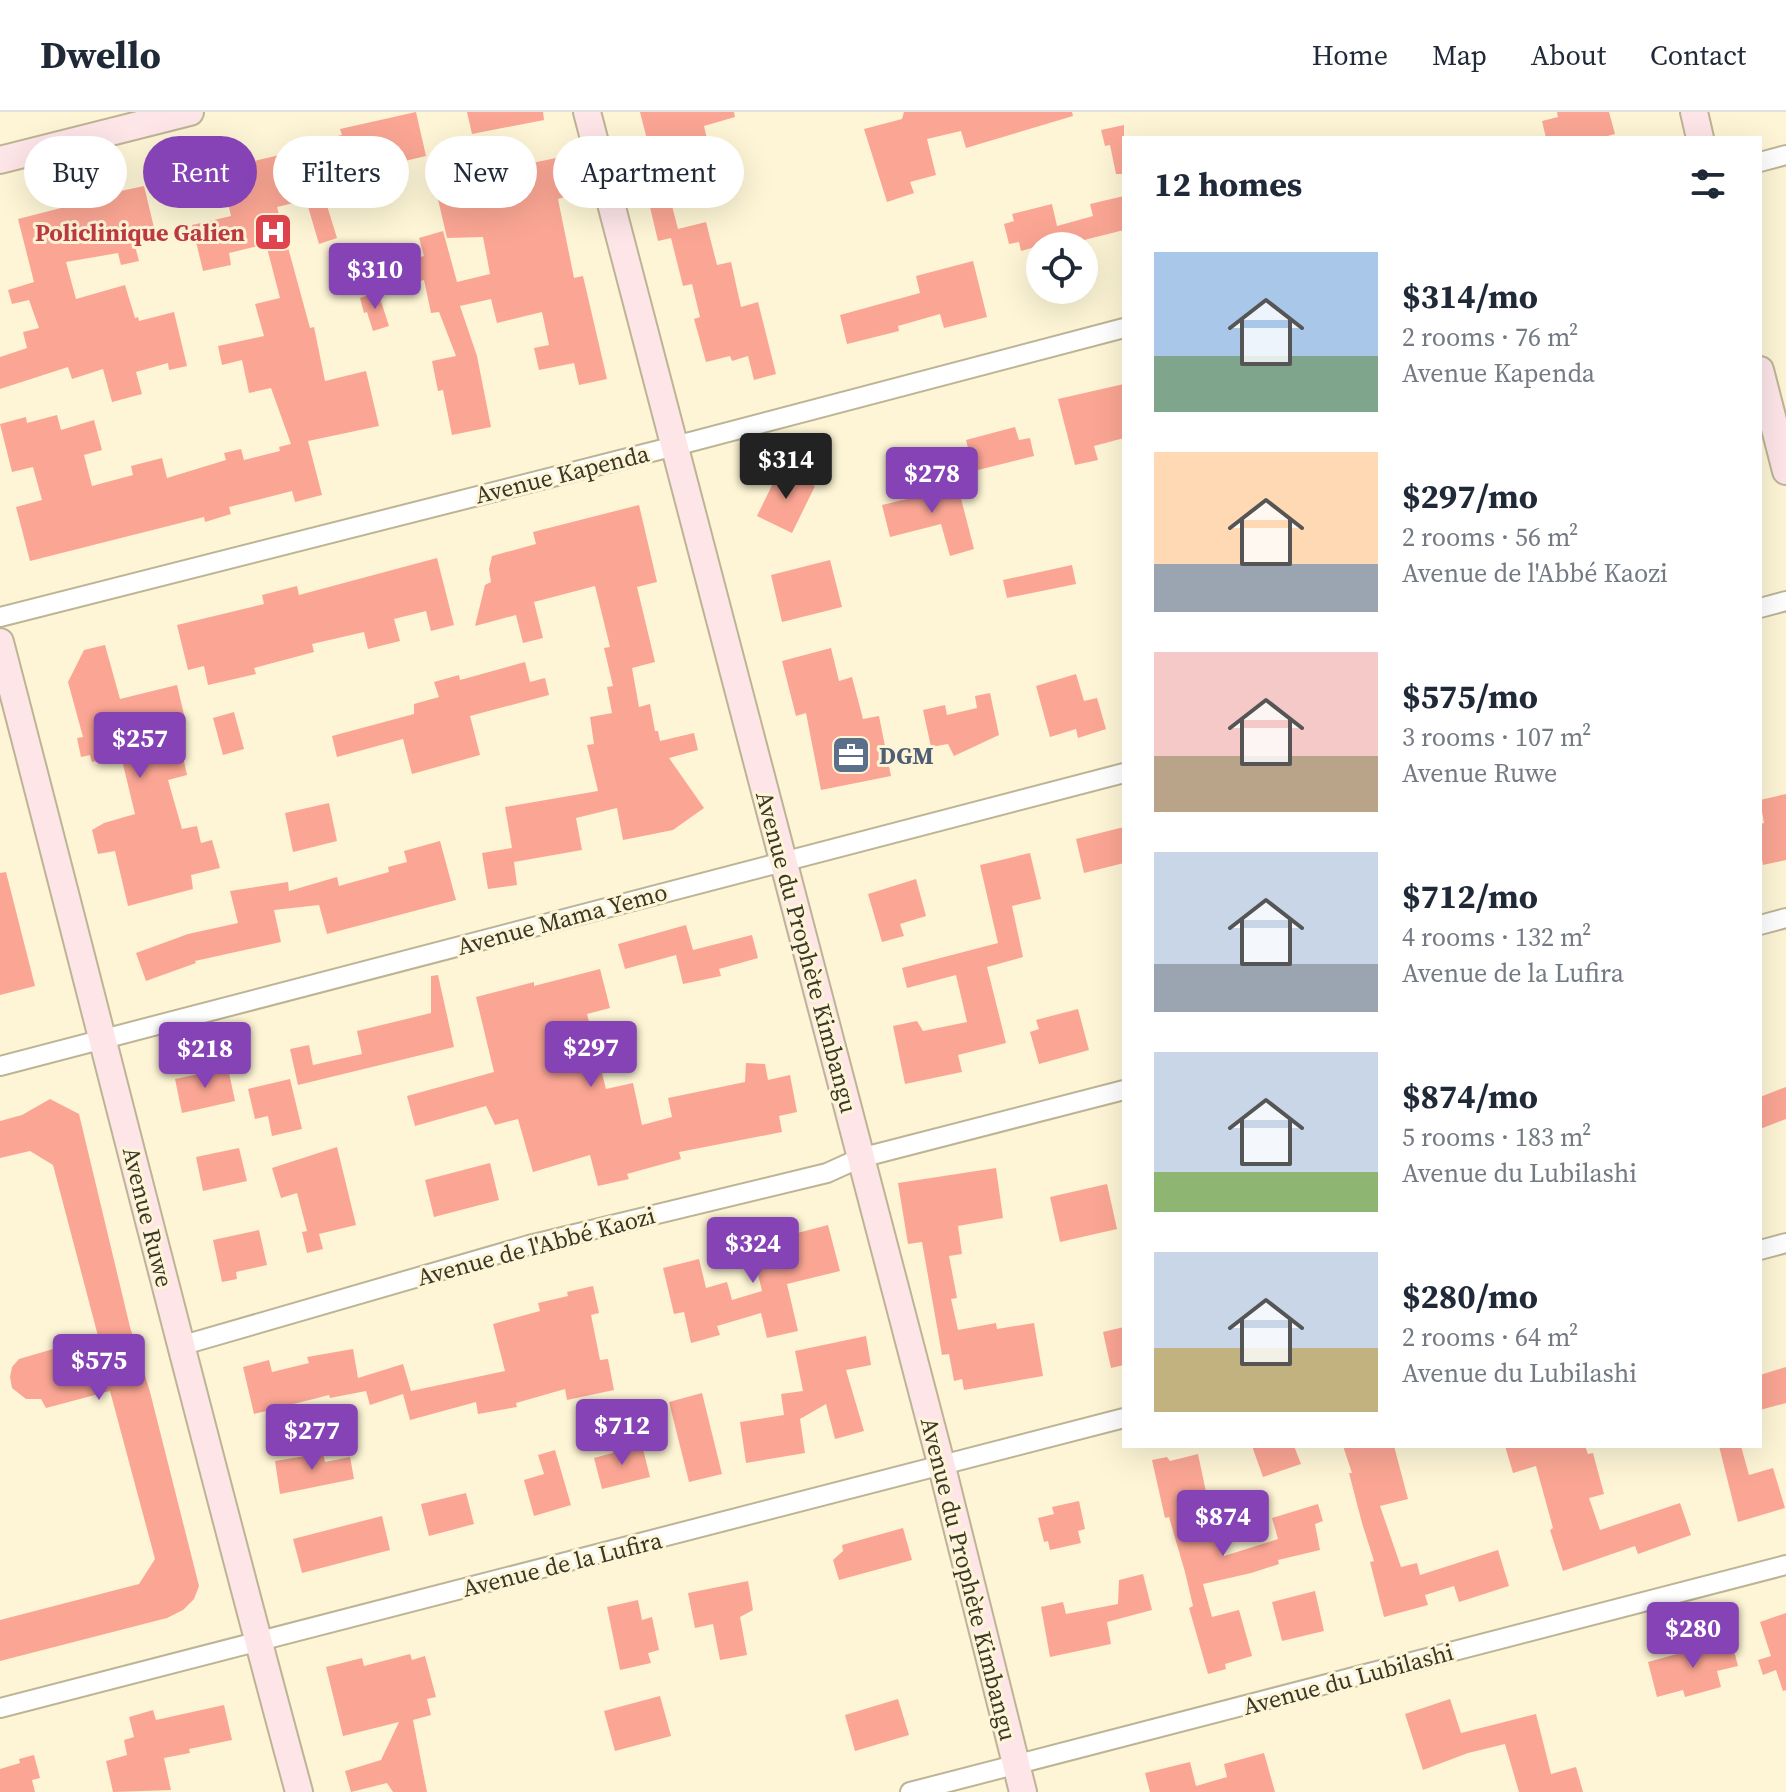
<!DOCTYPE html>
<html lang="en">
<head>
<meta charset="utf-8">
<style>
	body { margin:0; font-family:"Source Serif 4",serif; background:#f6f6f7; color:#1f2937; height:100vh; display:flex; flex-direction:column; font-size:30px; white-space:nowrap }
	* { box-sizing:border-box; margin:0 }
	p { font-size:26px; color:#747a83 }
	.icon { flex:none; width:44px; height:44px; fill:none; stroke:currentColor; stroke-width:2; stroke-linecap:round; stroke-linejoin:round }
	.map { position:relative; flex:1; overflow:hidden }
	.sheet { position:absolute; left:1122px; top:24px; width:640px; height:1312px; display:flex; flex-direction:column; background:#fff; border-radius:0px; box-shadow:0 8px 32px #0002 }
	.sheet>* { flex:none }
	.top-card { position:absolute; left:24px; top:24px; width:760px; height:72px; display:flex; gap:16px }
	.buttons { position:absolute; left:1026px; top:120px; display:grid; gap:16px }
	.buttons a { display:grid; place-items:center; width:72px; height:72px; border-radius:50%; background:#fff; box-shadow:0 8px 32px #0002; font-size:40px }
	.price { position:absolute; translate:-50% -68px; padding:0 18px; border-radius:8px; background:#8643b6; color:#fff; font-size:26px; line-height:52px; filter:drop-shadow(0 2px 4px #0008) }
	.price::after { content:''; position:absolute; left:50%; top:48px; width:24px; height:18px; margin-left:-12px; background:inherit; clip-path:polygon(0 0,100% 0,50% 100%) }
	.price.active { background:#222; color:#fff }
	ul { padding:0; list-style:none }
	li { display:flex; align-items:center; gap:24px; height:200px; padding:0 32px }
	li span { display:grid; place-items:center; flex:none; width:224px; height:160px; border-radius:0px; color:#555 }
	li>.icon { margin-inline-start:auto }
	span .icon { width:96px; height:96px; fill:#fffc; stroke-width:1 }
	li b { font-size:34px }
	h2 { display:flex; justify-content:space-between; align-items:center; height:96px; padding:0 32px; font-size:34px }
	.chip { padding:0 28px; border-radius:36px; background:#fff; box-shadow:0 8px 32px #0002; font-size:28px; line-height:72px }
	.chip.active { background:#8643b6; color:#fff }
	header { display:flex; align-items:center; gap:48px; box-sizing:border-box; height:112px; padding:0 40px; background:#fff; border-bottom:2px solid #e0e1e3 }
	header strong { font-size:38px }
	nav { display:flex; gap:44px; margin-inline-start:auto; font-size:28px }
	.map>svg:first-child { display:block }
	.building { fill:#fba694 }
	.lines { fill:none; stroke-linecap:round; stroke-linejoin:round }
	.street-casing { stroke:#bcb495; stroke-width:22 }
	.secondary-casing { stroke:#bcb495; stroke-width:30 }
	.street { stroke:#fff; stroke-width:18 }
	.secondary { stroke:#fde5e8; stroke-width:26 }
	.labels { text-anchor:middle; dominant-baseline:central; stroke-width:6; stroke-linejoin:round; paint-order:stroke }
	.health-label { font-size:24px; font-weight:bold; fill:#be3a42; stroke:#fdf5d5; text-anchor:end }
	.street-label { font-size:24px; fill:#3a372a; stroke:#fdf5d5 }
	.service-label { font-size:24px; font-weight:bold; fill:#4e5e75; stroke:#fdf5d5; text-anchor:start }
</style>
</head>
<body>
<header>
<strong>Dwello</strong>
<nav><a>Home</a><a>Map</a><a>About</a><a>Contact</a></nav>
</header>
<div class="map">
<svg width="1786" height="1680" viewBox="0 0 1786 1680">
	<rect width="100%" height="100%" fill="#fdf5d5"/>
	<g class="building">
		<polygon points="416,0 426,44 383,54 386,66 335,77 336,82 324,84 337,126 319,132 306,88 277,95 310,216 314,215 325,269 366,259 379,314 308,329 322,383 295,390 292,379 229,395 231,402 205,410 204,405 30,449 16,395 42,388 33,355 12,360 0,312 26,305 27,311 57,303 61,318 94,308 102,338 84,343 92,374 133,363 131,354 162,346 167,366 226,348 224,341 241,337 244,348 280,339 279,335 291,332 271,276 249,281 242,248 222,253 218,234 264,224 255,192 280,186 266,132 229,141 231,153 203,159 192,113 231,104 220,57 284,42 283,36 342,23 340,17"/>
		<polygon points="467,0 543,0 544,8 472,22"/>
		<polygon points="640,0 734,0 735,5 704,14 707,27 680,35 685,55 656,63"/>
		<polygon points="904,0 1072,0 1073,4 966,36 961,19 927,27 936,63 910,70 914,81 887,90 864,17 902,7"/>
		<polygon points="1557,0 1609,0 1615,22 1600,26 1546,26 1542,9 1558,5"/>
		<polygon points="1124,13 1124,62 1116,62 1110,33 1105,34 1101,18"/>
		<polygon points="561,45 569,84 558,87 574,166 583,164 607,267 579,273 574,251 539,258 534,236 549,233 542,200 497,211 491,187 460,194 477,244 491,315 452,323 443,278 438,279 432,249 456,244 439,200 431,201 424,168 378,180 372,158 424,144 419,126 443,119 457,170 490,162 483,125 447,126 437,83 533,56 532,51"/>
		<polygon points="144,74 156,124 134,130 139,149 121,153 118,141 66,150 76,187 125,173 135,206 138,205 139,209 174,200 187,254 169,258 168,251 136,260 142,282 112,290 103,257 72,267 68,255 0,277 0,245 27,236 23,220 39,216 29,188 12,192 8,178 34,170 18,107 61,96 60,92"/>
		<polygon points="1124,84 1124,118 1072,131 1072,134 1039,134 1021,139 1019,130 1009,132 1004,112 1014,109 1012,102 1052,92 1057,114 1093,104 1090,92"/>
		<polygon points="670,86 678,117 706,110 717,153 731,150 741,195 758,190 776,262 754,268 748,244 732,249 730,244 706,250 694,207 700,205 692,172 683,174 671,126 658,129 649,91"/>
		<polygon points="973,149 987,205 944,216 940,202 898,214 899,219 847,232 840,203 920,181 916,164"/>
		<polygon points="378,180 389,214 373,219 367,200 364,201 360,186"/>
		<polygon points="1124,272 1124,326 1094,334 1098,348 1075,353 1058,287"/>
		<polygon points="1015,315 1019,328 1030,326 1034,344 974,359 966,328"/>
		<polygon points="780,357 815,374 792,421 757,404"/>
		<polygon points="956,367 974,437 950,444 941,412 890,425 882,393 907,387 905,380"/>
		<polygon points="639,393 657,470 637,475 655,550 632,556 639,595 650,592 655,619 658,619 660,629 694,621 698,638 669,646 704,696 673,718 623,728 617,696 576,706 582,738 514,750 517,773 488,777 482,741 512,736 505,695 598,679 587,633 594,632 590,605 612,601 607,575 613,574 604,536 610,535 595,474 534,490 543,526 523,531 516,503 475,514 485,473 491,470 489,457 492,444 536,432 533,420"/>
		<polygon points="437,446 454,513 431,519 426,499 394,507 400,529 368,537 364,520 312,532 314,540 254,556 256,562 208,573 204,554 188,558 177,513 264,492 262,483 297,474 299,483"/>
		<polygon points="830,448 842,495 782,510 771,463"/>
		<polygon points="1072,453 1076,472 1007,486 1003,468"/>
		<polygon points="105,533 120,587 177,573 186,611 176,613 187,663 168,668 182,717 197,714 201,731 212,728 220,756 191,763 193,777 128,794 115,739 98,742 92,718 104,711 135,702 121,644 92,650 90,643 81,645 77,626 83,625 68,570 84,538"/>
		<polygon points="831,536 839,569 852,565 863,607 879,604 891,664 821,678 806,601 796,604 782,549"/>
		<polygon points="525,550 530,570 545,566 549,583 470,604 480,643 412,662 403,627 337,645 332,624 414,602 414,592 439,585 434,570 459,563 460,568"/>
		<polygon points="1076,562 1084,589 1097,586 1106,617 1078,626 1076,617 1050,625 1036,574"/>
		<polygon points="990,581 999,623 954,644 948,632 931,635 923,598 945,593 947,603 977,596 975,584"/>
		<polygon points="234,600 244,637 223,643 213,606"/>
		<polygon points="1786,682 1786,748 1763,753 1760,739 1760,712 1764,711 1760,688"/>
		<polygon points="329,691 337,729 293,740 285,701"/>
		<polygon points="1124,715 1124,751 1084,761 1076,727"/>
		<polygon points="440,729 456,788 327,822 319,793 274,798 281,830 195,849 196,851 146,869 136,841 188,822 238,811 230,779 288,770 289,779 337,765 339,774 389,760 388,755 407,750 404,739"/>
		<polygon points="1030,741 1041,787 1012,794 1023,845 987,855 1006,931 958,943 962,960 905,972 893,914 917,909 923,919 967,910 956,863 907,876 902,856 998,831 980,753"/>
		<polygon points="6,760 35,874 0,883 0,761"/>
		<polygon points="916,767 926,804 900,812 904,824 882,830 868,782"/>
		<polygon points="686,813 693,838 752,823 758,846 719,857 721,864 683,872 676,843 625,857 618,832"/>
		<polygon points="600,857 610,896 587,902 606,977 633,971 642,1013 672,1005 668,986 745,970 746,951 765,952 768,968 790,963 797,1000 779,1004 782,1020 679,1040 681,1047 627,1062 629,1067 598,1074 590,1043 533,1060 518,1007 495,1013 486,994 415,1014 407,984 494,960 476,885 534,870 534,874"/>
		<polygon points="438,863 454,935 298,973 290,937 309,933 313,953 362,942 357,919 431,901 431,864"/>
		<polygon points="1078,897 1089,938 1039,952 1030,920 1039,917 1036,908"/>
		<polygon points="228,956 235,989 182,1001 175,967"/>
		<polygon points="290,967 302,1017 272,1024 268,1004 255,1007 248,977"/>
		<polygon points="1786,975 1786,1007 1760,1017 1760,985"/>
		<polygon points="50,987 79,1002 130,1215 150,1280 199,1474 194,1487 183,1498 167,1506 0,1549 0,1508 139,1472 155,1447 110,1279 46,1296 41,1287 26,1287 12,1276 10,1265 12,1255 19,1247 98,1224 53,1053 30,1039 0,1046 0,1009 22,1003"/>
		<polygon points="337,1035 356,1113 319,1122 323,1137 307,1141 302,1120 307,1119 297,1081 281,1086 272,1056"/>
		<polygon points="239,1036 247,1069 203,1079 196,1045"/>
		<polygon points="490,1051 499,1088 434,1105 425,1068"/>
		<polygon points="996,1056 1003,1106 958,1114 962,1142 949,1144 957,1186 951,1187 958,1218 996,1211 997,1217 1034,1211 1043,1264 964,1278 962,1267 954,1269 949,1242 942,1243 922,1130 908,1132 898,1071"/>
		<polygon points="1107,1072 1117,1117 1060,1130 1050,1085"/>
		<polygon points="828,1113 840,1159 787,1172 798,1219 767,1226 761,1201 717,1214 720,1223 691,1231 684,1200 674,1202 663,1156 699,1147 706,1176 727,1170 732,1188 762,1179 751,1133"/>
		<polygon points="259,1118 267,1153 236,1160 237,1167 222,1170 213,1128"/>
		<polygon points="593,1174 599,1201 591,1203 600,1248 608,1247 614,1278 567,1288 565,1277 516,1291 517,1295 478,1302 476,1290 410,1308 403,1282 370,1293 366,1279 330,1286 329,1283 254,1302 243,1255 269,1248 272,1260 309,1251 307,1245 353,1237 358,1266 403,1252 411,1279 505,1259 493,1212 540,1199 538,1191 568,1184 567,1180"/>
		<polygon points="1124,1215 1124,1253 1111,1256 1103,1220"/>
		<polygon points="866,1224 871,1253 846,1258 864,1319 835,1327 826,1292 800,1307 805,1341 746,1351 740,1310 784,1303 781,1282 803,1279 795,1239"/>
		<polygon points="1786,1255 1786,1291 1760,1298 1760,1263"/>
		<polygon points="702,1281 722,1362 689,1370 669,1290"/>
		<polygon points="642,1333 650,1365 602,1377 594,1346"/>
		<polygon points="1252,1334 1294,1334 1301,1352 1263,1365"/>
		<polygon points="1343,1334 1394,1334 1408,1387 1380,1394 1401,1455 1417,1451 1420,1463 1498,1438 1509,1474 1459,1490 1454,1474 1425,1483 1428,1493 1384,1505 1370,1450 1374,1449 1362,1411 1349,1361 1352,1361"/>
		<polygon points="1505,1334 1585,1334 1588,1342 1593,1341 1604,1382 1589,1386 1600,1418 1680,1391 1691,1423 1638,1442 1635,1434 1563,1459 1550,1418 1553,1416 1536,1354 1513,1361"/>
		<polygon points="1719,1334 1741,1334 1749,1363 1773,1356 1785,1396 1738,1410"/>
		<polygon points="555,1338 571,1393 534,1404 524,1368 544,1362 538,1343"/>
		<polygon points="323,1341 325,1350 350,1345 354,1367 280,1382 275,1349"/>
		<polygon points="1198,1342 1206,1380 1184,1385 1191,1420 1215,1413 1224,1444 1278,1427 1272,1406 1318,1392 1323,1409 1315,1412 1320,1438 1278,1448 1279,1452 1251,1461 1203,1472 1212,1505 1239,1498 1252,1544 1225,1552 1226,1557 1208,1562 1189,1496 1193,1494 1185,1460 1169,1405 1165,1406 1152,1348 1167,1345 1170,1349"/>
		<polygon points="466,1381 474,1412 429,1424 421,1392"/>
		<polygon points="1079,1389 1085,1417 1078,1419 1081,1431 1050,1438 1048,1429 1044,1430 1038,1406 1054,1402 1052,1395"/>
		<polygon points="382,1404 390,1438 302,1461 293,1427"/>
		<polygon points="903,1416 912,1448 839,1468 833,1448 843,1439 842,1433"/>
		<polygon points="1143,1462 1152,1498 1107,1510 1111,1532 1050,1545 1041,1495 1063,1490 1066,1502 1118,1492 1119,1468"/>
		<polygon points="748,1469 753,1498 740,1505 747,1543 720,1548 713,1512 695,1516 688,1481"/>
		<polygon points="1315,1479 1324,1519 1282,1529 1272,1490"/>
		<polygon points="638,1488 642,1508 652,1505 659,1538 648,1541 651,1551 620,1558 607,1495"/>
		<polygon points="1786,1501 1786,1578 1783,1579 1776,1558 1763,1563 1758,1548 1771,1544 1760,1510"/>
		<polygon points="1731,1527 1738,1554 1717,1559 1721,1575 1685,1585 1683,1578 1657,1585 1648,1550"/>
		<polygon points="410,1542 412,1548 425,1544 436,1585 427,1587 431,1603 413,1608 427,1680 393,1680 387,1671 351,1680 345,1659 381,1648 399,1610 343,1624 326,1555 362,1546 364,1554"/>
		<polygon points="660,1584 671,1624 615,1639 604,1599"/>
		<polygon points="898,1587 909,1623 855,1639 845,1603"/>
		<polygon points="1450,1587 1461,1621 1536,1602 1551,1662 1576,1655 1583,1680 1519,1680 1505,1632 1468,1641 1423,1658 1405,1602"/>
		<polygon points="224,1593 232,1628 189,1637 190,1641 164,1646 171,1678 113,1680 106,1649 127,1643 124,1628 134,1625 129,1605 153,1598 156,1608"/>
		<polygon points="1264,1641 1275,1680 1150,1680 1145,1661 1190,1650 1196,1674 1227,1665 1224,1652"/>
		<polygon points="34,1643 40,1666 32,1668 35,1680 0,1680 0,1657 20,1651 19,1647"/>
	</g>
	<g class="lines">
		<defs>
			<g id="street">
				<polyline points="1760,50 1786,43"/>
				<polyline points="1760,496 1786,489"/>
				<polyline points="0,505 675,334 1124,216"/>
				<polyline points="1760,813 1786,806"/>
				<polyline points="0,954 1124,661"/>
				<polyline points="1760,1138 1786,1131"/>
				<polyline points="180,1234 529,1133 827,1061 860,1046 1124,978"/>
				<polyline points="0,1596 1124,1306"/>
				<polyline points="910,1680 1786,1453"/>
			</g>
			<g id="secondary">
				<polyline points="587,0 942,1355 1023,1680"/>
				<polyline points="1694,0 1700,26"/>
				<polyline points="0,48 190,0"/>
				<polyline points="1760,258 1786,359"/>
				<path d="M0,530C100,913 195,1298 299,1680"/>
			</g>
		</defs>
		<use href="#street" class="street-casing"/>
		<use href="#secondary" class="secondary-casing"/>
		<use href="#street" class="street"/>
		<use href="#secondary" class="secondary"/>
	</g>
	<defs>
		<symbol id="hospital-square" viewBox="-11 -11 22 22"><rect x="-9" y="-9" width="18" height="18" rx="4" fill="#e0444e" stroke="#fdf5d5"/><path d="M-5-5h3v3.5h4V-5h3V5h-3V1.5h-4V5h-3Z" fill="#fff"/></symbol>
		<symbol id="office-square" viewBox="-11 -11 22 22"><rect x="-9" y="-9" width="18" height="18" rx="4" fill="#5c6f8a" stroke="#fdf5d5"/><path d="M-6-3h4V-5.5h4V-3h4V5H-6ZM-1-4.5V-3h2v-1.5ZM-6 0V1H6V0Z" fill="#fff"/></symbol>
	</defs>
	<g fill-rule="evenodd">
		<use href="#hospital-square" x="251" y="98" width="44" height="44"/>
		<use href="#office-square" x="829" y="621" width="44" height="44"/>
	</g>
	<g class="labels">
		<g class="health-label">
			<text x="245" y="120">Policlinique Galien</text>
		</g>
		<g class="street-label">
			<text transform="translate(562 362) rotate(-14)">Avenue Kapenda</text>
			<text transform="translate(562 807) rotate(-15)">Avenue Mama Yemo</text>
			<text transform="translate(807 840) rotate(75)">Avenue du Prophète Kimbangu</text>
			<text transform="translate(148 1105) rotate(76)">Avenue Ruwe</text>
			<text transform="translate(536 1134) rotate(-15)">Avenue de l'Abbé Kaozi</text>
			<text transform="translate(562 1452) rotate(-14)">Avenue de la Lufira</text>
			<text transform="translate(969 1467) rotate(76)">Avenue du Prophète Kimbangu</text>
			<text transform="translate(1348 1567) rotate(-15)">Avenue du Lubilashi</text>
		</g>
		<g class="service-label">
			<text x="879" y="643">DGM</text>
		</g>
	</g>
</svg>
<div class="buttons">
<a><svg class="icon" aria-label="locate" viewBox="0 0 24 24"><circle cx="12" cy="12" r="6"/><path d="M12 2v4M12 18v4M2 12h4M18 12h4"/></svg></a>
</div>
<b class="price" style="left:375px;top:199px">$310</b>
<b class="price active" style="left:786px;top:389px">$314</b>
<b class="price" style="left:932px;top:403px">$278</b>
<b class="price" style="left:140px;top:668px">$257</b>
<b class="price" style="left:591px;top:977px">$297</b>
<b class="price" style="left:205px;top:978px">$218</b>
<b class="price" style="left:753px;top:1173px">$324</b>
<b class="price" style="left:99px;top:1290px">$575</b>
<b class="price" style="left:622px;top:1355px">$712</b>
<b class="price" style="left:312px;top:1360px">$277</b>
<b class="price" style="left:1223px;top:1446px">$874</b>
<b class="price" style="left:1693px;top:1558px">$280</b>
<div class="top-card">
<a class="chip">Buy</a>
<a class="chip active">Rent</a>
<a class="chip">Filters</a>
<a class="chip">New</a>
<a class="chip">Apartment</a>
</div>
<section class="sheet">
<h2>12 homes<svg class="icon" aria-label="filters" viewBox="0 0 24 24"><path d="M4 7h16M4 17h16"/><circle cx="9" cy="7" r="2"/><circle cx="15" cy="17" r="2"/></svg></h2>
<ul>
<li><span style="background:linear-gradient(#a9c7e8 65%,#7fa58c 0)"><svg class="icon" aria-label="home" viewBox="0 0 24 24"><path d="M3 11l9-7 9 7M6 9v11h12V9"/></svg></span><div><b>$314/mo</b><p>2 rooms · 76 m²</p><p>Avenue Kapenda</p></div></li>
<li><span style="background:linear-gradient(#ffd9b3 70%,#9aa5b1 0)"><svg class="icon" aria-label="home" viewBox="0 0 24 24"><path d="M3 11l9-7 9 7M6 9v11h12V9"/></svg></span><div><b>$297/mo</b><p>2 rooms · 56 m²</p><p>Avenue de l'Abbé Kaozi</p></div></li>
<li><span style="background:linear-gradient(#f6c9c9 65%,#b9a48a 0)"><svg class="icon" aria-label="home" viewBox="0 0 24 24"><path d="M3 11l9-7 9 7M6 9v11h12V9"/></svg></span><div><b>$575/mo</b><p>3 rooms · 107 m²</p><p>Avenue Ruwe</p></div></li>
<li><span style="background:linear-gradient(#c9d6e8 70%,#9aa5b1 0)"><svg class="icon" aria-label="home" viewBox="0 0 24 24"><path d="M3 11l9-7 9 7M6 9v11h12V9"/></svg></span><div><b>$712/mo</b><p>4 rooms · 132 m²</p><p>Avenue de la Lufira</p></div></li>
<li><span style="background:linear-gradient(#c9d6e8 75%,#8fb573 0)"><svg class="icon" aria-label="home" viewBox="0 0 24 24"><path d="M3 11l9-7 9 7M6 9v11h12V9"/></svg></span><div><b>$874/mo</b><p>5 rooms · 183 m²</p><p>Avenue du Lubilashi</p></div></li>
<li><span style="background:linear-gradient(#c9d6e8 60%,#c2b280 0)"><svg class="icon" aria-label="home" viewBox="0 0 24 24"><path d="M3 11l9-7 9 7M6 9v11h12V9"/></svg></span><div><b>$280/mo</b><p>2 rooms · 64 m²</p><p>Avenue du Lubilashi</p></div></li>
</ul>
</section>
</div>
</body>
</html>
